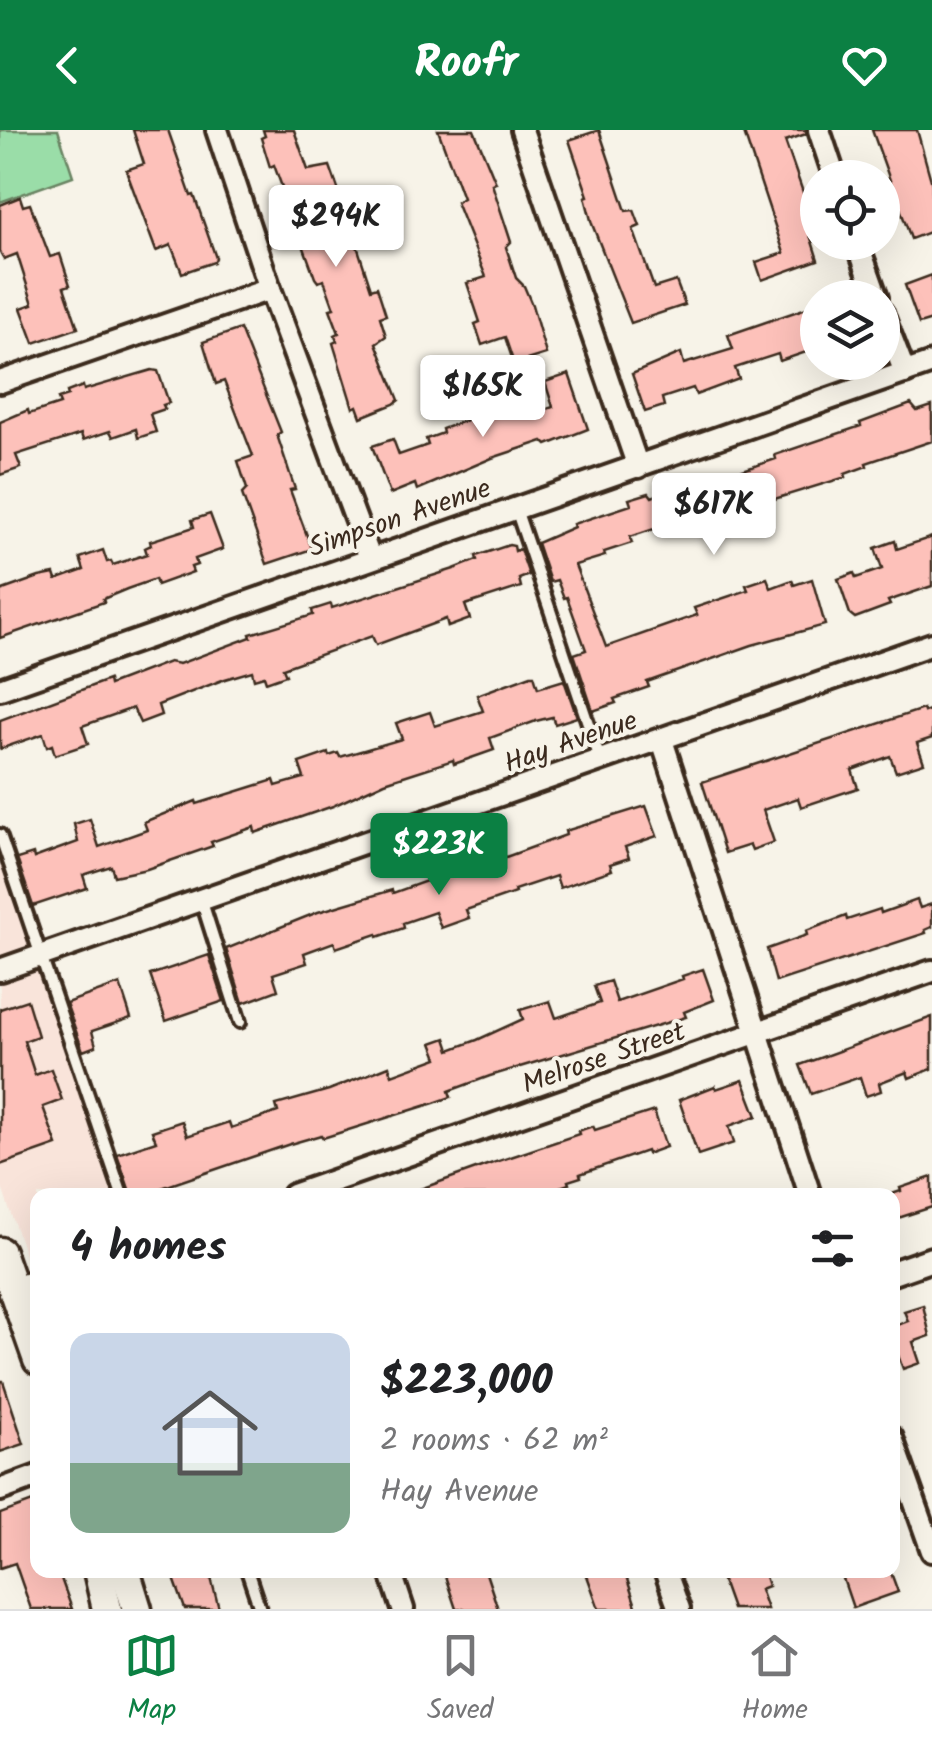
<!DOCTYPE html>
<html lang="en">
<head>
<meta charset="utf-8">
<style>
	body { margin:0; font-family:Kalam,sans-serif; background:#f2f2f2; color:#202124; height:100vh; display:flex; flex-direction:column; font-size:38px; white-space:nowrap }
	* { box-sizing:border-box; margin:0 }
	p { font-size:32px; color:#757577 }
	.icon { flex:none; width:55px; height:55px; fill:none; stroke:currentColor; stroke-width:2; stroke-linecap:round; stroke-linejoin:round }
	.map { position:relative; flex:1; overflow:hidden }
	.details { position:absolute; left:30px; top:1058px; width:870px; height:390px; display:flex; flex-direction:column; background:#fff; border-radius:20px; box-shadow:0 10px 40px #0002 }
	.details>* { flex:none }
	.buttons { position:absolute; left:800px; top:30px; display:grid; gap:20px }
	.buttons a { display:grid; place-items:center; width:100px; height:100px; border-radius:50%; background:#fff; box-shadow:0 10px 40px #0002; font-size:50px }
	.price { position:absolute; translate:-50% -85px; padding:0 22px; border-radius:10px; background:#fff; color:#222; font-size:32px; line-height:65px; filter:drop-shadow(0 2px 5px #0008) }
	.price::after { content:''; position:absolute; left:50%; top:60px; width:30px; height:22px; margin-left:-15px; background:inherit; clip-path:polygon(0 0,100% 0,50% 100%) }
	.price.active { background:#0b8043; color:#fff }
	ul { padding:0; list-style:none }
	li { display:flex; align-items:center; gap:30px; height:250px; padding:0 40px }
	li span { display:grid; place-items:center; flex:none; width:280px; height:200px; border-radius:20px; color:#555 }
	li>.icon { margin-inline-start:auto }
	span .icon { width:120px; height:120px; fill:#fffc; stroke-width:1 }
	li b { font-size:42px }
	h2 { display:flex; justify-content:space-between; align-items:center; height:120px; padding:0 40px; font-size:42px }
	header { display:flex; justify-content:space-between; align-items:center; height:130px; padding:0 40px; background:#0b8043; color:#fff; font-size:45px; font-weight:600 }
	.tabs { display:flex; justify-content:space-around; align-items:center; height:140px; border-top:2px solid #e0e0e0; background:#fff; font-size:28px; color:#757577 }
	.tabs a { display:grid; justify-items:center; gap:5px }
	.tabs .active { color:#0b8043 }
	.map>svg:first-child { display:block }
	.built { fill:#f9e4da }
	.green { fill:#9adda8; stroke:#6a8463; stroke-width:2.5 }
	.building { fill:#fdc1ba; stroke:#3b2a1e; stroke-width:2.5 }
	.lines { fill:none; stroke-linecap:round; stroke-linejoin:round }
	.service-casing { stroke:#3b2a1e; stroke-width:18 }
	.minor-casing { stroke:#3b2a1e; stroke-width:28 }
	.tertiary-casing { stroke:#3b2a1e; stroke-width:30 }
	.secondary-casing { stroke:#3b2a1e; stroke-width:35 }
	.service { stroke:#f7f3e8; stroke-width:10 }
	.minor { stroke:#f7f3e8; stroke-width:20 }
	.tertiary { stroke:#f7f3e8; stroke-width:22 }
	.secondary { stroke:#f7f3e8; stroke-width:28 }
	.labels { text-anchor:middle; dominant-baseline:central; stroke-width:8; stroke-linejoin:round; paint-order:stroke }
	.street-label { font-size:28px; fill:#3b2a1e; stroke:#f7f3e8 }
</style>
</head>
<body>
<header><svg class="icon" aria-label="back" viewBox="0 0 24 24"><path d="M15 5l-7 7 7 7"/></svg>Roofr<svg class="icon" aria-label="heart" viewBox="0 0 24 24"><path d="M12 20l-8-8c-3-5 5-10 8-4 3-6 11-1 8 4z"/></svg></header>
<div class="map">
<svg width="932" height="1479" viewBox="0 0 932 1479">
	<rect width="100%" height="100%" fill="#f7f3e8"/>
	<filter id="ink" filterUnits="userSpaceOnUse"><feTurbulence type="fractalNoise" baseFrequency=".01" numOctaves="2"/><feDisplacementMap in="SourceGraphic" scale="20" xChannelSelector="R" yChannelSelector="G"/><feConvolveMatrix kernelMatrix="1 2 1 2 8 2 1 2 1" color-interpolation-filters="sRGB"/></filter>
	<g filter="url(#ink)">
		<polygon class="built" points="0,694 120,1065 38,1065 37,1160 0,1052"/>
		<polygon class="green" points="0,0 58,0 73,46 0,72"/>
		<g class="building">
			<polygon points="133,0 168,0 191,66 194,65 216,128 214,132 182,143 171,115 156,121 126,40 144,34"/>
			<polygon points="263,0 294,0 308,40 330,36 341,67 346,65 356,92 350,94 371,159 377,157 386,185 380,187 386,206 376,213 399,270 394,274 361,287 357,276 353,278 333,213 337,211 335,205 339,203 330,179 334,178 324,150 318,152 315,148 274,35 270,37 261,8 265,6"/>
			<polygon points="438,0 474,0 496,53 492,54 511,112 506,117 516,148 524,156 532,175 546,224 514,234 505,207 482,215 475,194 480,192 467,153 486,147 456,72 463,68"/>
			<polygon points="599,0 626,81 634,80 640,96 633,99 654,158 676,151 685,175 631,193 592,94 585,67 588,66 569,10"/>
			<polygon points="743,0 806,0 806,4 785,11 817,102 810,105 818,130 762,150 756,132 784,123"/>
			<polygon points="872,0 917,0 932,54 932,101 911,109"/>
			<polygon points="20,67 23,76 30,74 50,127 60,124 70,155 64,157 78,198 34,213 21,178 33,174 17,124 4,129 0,122 0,75"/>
			<polygon points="932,145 932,190 919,194 905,155"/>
			<polygon points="818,174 818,218 780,231 778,224 735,238 739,249 696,265 693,258 662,268 664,276 645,282 632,244 681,223 684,234 733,219 728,205"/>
			<polygon points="240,199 281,302 277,305 295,359 290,360 312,419 267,434 242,364 247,359 238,331 253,326 224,251 216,254 203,212"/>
			<polygon points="152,240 158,241 169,273 163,275 165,279 150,284 156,302 138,308 136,299 113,307 110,301 83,310 81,304 16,325 21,338 0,345 0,292 28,280 29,284 60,274 58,269 68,266 67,262 83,256 84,260"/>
			<polygon points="569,244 588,299 547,315 543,311 492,328 417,360 415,354 390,364 372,316 393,309 399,325 428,315 426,309 443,303 442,299 518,271 524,287 553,277 545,252"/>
			<polygon points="911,274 917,281 932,276 932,311 866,333 867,336 845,344 846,347 771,370 772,373 746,383 747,392 713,404 708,389 676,399 675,395 666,395 630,407 632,413 604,422 605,426 575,435 606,517 697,485 694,478 748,460 746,455 767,448 771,458 792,450 794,455 812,449 825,495 752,515 647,552 649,557 614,569 616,573 593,581 574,524 586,520 567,467 564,468 557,450 550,452 537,413 574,397 573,394 631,375 629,369 649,363 652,367 689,353 694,352 696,360 739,345 737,342 776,329 775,325 861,296 860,293"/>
			<polygon points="210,384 223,419 195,429 197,435 191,437 193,442 157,455 155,449 127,459 103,469 104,472 0,508 0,461 39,447 54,444 56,450 84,440 80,428 103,420 107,432 111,431 113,435 147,424 145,418 151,415 150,411 194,397 192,390"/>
			<polygon points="932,407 932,456 888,471 890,475 855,488 850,484 838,449 854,443 856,448 882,439 875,418 895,411 897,419"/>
			<polygon points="509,415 514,416 515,421 520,419 529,445 519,449 521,457 465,475 470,489 448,497 446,489 376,515 372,506 283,538 286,545 266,552 264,546 254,549 252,541 225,549 158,575 161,585 140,593 133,578 82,596 88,614 55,625 52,615 47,617 43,604 0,619 0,590 108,550 109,555 169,532 179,534 251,507 250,504 313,485 312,480 331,474 332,478 454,439 477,430 476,426"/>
			<polygon points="531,545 534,545 538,558 564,550 577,587 555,594 552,587 536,591 490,608 494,620 454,634 453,630 385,652 333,676 255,703 254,697 211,712 213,716 147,739 114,746 111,736 83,745 87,758 33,776 17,729 33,724 34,728 78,712 74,694 90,689 99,717 147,700 144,692 196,671 197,674 274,650 276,656 304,648 299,633 328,623 329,626 338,623 340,627 402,609 396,593 430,582 435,596 483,581 477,565"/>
			<polygon points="923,579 924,582 932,579 932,608 917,613 924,633 896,642 890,626 852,640 858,658 801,677 798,668 763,680 774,712 752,720 750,715 725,723 702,652"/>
			<polygon points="646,676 657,706 625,717 629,728 610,734 612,740 560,758 556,746 514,760 515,763 466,780 469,788 441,798 435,782 403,793 404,798 378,807 377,804 336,818 334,812 304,823 307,833 273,844 278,860 243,873 226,819 318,782 392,760 393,763 502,724 503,728 566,705 565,701"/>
			<polygon points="917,770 920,778 932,774 932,797 925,800 926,803 776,852 767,819 807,805 806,801 846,786 847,790 880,779 881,783"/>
			<polygon points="209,825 224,871 166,891 150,845"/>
			<polygon points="703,839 714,870 684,882 686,887 490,946 449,961 451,967 434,973 323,1008 321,1005 290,1014 141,1065 131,1065 117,1024 156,1011 152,1001 182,991 187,1006 229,992 231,998 278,982 276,975 329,960 389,936 392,945 438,928 432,913 446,908 450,920 477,910 523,889 520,880 550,871 556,888 600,873 594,856 610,851 617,872 683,849 682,846"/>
			<polygon points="120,854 131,888 92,901 96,916 83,921 66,873"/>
			<polygon points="27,870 38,906 24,911 35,945 51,939 62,970 43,977 57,1015 0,1035 0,879"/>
			<polygon points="932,887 932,939 909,948 907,942 879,953 881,961 866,966 860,947 811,964 800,935"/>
			<polygon points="743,950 757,986 729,996 734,1013 698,1025 679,970 715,956 716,959"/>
			<polygon points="654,981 666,1017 647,1024 646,1021 580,1044 581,1047 568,1051 569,1054 545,1062 546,1065 412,1065 412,1062 487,1035 579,1004 578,1001 593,996 595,1000"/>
			<polygon points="932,1047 932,1077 892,1090 892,1064 901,1061 900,1058"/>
			<polygon points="923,1175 930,1206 913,1212 920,1233 903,1239 892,1209 892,1197 908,1191 904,1181"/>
			<polygon points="0,1251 3,1251 24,1314 0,1322"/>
			<polygon points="38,1370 38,1440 58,1440 72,1479 31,1479 15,1433 0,1438 0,1384"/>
			<polygon points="171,1440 209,1440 219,1479 185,1479"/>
			<polygon points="443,1440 485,1440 498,1479 456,1479"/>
			<polygon points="585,1440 624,1440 637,1479 599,1479"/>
			<polygon points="718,1440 763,1440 768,1456 760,1459 767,1479 732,1479"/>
			<polygon points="840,1440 890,1440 898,1462 853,1478"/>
		</g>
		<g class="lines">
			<defs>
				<g id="service">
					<polyline points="516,379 600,629"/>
					<polyline points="0,705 122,1065"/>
					<polyline points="201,769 240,892"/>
					<polyline points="247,1440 260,1479"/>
				</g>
				<g id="minor">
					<polyline points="217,0 270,159 370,428"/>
					<polyline points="522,0 638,337"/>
					<polyline points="819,0 835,48"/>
					<polyline points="857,112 877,168"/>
					<polyline points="882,183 905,243"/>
					<polyline points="0,252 270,159"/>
					<polyline points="0,559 932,233"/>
					<polyline points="662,610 810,1065"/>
					<polyline points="0,840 932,514"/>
					<polyline points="293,1065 932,841"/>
					<polyline points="13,1158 38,1150"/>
					<polyline points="892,1308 932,1421"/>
					<polyline points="0,1360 38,1346"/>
					<polyline points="390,1440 403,1479"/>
					<polyline points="665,1440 679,1479"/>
				</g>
				<polyline id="tertiary" points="892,1143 932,1129"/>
				<g id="secondary">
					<polyline points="0,1122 38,1230"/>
					<polyline points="98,1440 107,1479"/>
					<polyline points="125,1440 137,1479"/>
				</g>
			</defs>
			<use href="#service" class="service-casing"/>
			<use href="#minor" class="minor-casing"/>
			<use href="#tertiary" class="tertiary-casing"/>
			<use href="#secondary" class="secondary-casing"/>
			<use href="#service" class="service"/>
			<use href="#minor" class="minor"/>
			<use href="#tertiary" class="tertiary"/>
			<use href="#secondary" class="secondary"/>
		</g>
	</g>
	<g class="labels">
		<g class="street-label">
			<text transform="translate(400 389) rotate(-19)">Simpson Avenue</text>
			<text transform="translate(571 613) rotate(-19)">Hay Avenue</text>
			<text transform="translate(604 929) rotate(-19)">Melrose Street</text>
		</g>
	</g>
</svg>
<div class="buttons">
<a><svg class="icon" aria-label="locate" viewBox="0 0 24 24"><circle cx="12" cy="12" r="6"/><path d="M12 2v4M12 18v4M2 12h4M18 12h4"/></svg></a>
<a><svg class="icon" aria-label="layers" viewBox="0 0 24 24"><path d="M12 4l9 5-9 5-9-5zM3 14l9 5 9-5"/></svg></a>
</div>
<b class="price" style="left:336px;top:140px">$294K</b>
<b class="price" style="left:483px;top:310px">$165K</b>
<b class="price" style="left:714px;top:428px">$617K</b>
<b class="price active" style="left:439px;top:768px">$223K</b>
<section class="details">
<h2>4 homes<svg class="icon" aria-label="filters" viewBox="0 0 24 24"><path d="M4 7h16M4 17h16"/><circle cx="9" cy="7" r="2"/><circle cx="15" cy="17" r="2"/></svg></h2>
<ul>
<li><span style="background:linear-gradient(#c9d6e8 65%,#7fa58c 0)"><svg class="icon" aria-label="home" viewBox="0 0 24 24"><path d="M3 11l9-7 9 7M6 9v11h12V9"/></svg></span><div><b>$223,000</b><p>2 rooms · 62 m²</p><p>Hay Avenue</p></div></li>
</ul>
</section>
</div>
<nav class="tabs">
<a class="active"><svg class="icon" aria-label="map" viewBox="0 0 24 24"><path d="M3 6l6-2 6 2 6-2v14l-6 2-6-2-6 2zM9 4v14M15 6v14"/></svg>Map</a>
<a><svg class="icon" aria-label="saved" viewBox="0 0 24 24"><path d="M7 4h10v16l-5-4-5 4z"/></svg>Saved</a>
<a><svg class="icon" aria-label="home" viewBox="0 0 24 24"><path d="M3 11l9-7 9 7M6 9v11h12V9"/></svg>Home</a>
</nav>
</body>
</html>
